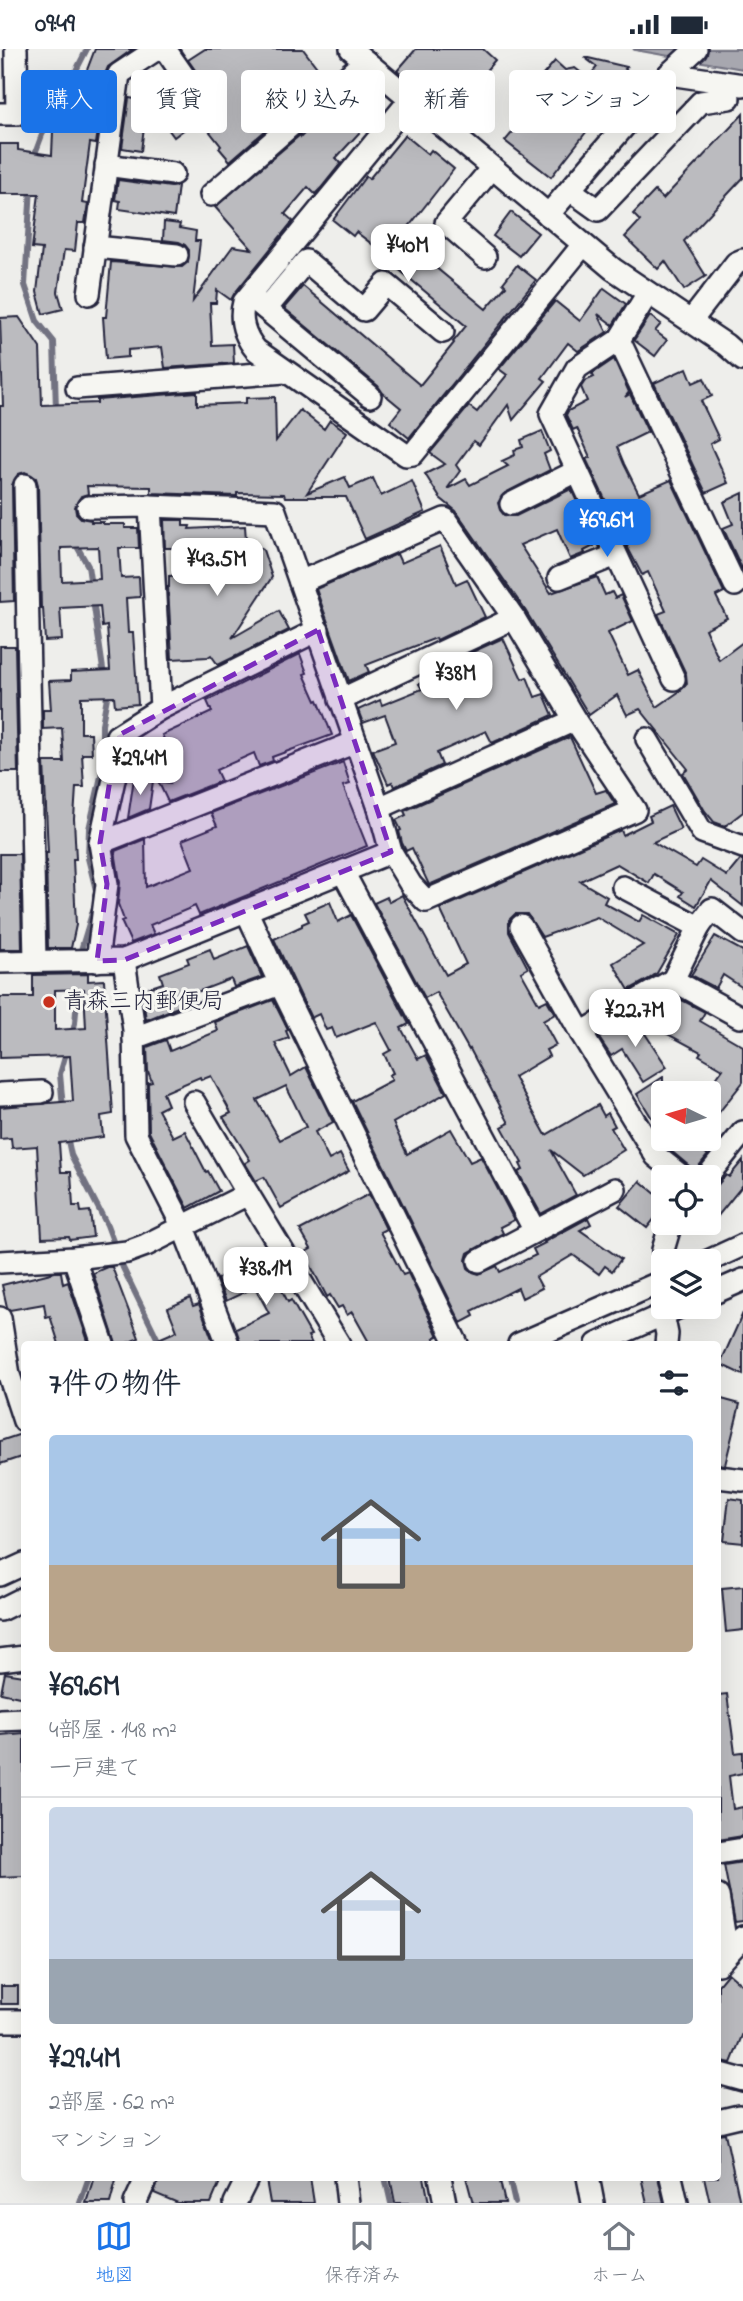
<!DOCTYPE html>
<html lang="ja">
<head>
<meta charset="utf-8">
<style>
	body { margin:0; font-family:"Indie Flower","Klee One",sans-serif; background:#f2f2f3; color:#1f2937; height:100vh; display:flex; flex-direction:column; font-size:26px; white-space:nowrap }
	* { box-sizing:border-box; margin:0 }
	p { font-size:23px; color:#747a83 }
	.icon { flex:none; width:38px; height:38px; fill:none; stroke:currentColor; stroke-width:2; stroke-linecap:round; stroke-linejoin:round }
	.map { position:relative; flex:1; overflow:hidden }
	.drawer { position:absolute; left:21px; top:1292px; width:700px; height:840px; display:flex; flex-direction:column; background:#fff; border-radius:7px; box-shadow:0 7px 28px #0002 }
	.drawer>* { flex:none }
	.banner { position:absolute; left:21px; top:21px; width:702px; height:63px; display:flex; gap:14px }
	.needle { width:46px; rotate:275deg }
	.tools { position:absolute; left:651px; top:1032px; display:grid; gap:14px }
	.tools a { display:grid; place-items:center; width:70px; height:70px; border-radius:7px; background:#fff; box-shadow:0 7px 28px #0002; font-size:35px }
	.price { position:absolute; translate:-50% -60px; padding:0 16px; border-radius:14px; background:#fff; color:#222; font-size:23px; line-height:46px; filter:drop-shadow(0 2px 4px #0008) }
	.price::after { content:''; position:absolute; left:50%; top:42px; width:21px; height:16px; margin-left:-10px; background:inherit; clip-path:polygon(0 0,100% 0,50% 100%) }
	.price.selected { background:#1a73e8; color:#fff }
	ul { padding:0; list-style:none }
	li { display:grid; align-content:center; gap:14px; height:371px; padding:0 28px }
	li+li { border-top:2px solid #e0e1e3 }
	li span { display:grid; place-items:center; height:217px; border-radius:7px; color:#555 }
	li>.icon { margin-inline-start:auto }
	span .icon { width:126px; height:126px; fill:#fffc; stroke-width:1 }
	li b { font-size:30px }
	h2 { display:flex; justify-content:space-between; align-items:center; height:84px; padding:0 28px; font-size:30px }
	.chip { padding:0 24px; border-radius:7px; background:#fff; box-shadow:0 7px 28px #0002; font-size:24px; line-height:63px }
	.chip.selected { background:#1a73e8; color:#fff }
	.status { display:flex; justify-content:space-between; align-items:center; height:49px; padding:0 35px; background:#fff; direction:ltr }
	.status svg { height:19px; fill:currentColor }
	.menu { display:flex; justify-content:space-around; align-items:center; height:98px; border-top:2px solid #e0e1e3; background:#fff; font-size:19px; color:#747a83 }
	.menu a { display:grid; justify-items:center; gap:4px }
	.menu .selected { color:#1a73e8 }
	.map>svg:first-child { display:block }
	.water { fill:#a7a7af; stroke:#727281; stroke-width:2 }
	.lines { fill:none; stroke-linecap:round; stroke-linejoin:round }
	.stream { stroke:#727281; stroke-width:6 }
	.building { fill:#bbbbbf; stroke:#22223b; stroke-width:2; fill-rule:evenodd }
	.minor-casing { stroke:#22223b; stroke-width:26 }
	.minor { stroke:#f6f6f2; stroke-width:21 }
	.marked { fill:#7b2cbf; fill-opacity:0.2; stroke:#7b2cbf; stroke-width:5; stroke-dasharray:14 9; stroke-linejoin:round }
	.poi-dot { fill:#c8321e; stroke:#f6f6f2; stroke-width:2.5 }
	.labels { text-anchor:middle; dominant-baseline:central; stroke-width:6; stroke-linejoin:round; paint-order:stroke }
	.poi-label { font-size:23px; fill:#22223b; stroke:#f6f6f2; text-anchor:start }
</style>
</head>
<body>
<div class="status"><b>09:49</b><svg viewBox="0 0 49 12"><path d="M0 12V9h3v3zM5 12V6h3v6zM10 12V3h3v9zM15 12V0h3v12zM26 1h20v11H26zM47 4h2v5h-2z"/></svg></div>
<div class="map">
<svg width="743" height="2154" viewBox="0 0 743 2154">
	<rect width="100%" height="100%" fill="#eeeeeb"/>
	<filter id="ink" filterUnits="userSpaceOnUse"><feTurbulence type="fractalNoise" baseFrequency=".0143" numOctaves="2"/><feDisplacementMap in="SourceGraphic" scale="14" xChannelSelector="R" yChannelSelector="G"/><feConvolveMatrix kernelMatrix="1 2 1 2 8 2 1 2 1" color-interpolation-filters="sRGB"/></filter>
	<g filter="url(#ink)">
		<polygon class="water" points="633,0 743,0 743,20 635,1"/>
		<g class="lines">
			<g class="stream">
				<polyline points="33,110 49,67 64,45 87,0"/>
				<polyline points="31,138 25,236 37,272 54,293 56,361"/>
				<polyline points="74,492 88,517 91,537"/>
				<polyline points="93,551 104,627"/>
				<polyline points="95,847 96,841 88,809 89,780 102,723 102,675 107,648 106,641"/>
				<polyline points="72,987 75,974 77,951 74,924 94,858"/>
				<polyline points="63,1059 60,1025 67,1001"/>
				<polyline points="67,1087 71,1106 107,1176 123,1219 160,1295"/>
				<polyline points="385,2128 391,2154"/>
				<polyline points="509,2128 515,2154"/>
				<polyline points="80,2154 89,2128"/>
			</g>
		</g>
		<g class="building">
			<polygon points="95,0 133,0 108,18 96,46 103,47 96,95 90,94 82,154 88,155 85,174 78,174 75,202 64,201 58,243 63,260 43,265 37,243 42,200 32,199 39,145 0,145 0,95 18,95 18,101 52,106 53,82 62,82 65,56 77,47"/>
			<polygon points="205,0 303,0 319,21 299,36 304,43 277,63 281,68 230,112 219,99 221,97 203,74 210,75 216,72 220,67 219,55 188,11"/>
			<polygon points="416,0 483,0 495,11 449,65 397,22"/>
			<polygon points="584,8 627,18 625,20 639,31 630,43 616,32 588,68 594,73 551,128 505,92 535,57 532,54 543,40 542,27 555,12 565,21 575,19 588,29 597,18"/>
			<polygon points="168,27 198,70 174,88 168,80 144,78 141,102 122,99 129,49 135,50"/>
			<polygon points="361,33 381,53 378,57 381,60 336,109 341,114 321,139 315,145 308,138 285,165 293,172 234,245 231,251 217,241 216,254 210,254 212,296 233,295 234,314 165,319 162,298 128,301 128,308 106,310 103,268 106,268 111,213 182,218 188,213 189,201 185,196 179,193 163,191 164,173 180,175 179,179 196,182 195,192 200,192 193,252 233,197 252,200 215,158 300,86 301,88 316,72"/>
			<polygon points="743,65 743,129 684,192 706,227 684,241 665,212 658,220 625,188 640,172 633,165 655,142 663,150"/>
			<polygon points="405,86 428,105 431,101 454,120 400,189 486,260 506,237 503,234 517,216 536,231 409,389 390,373 401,359 383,344 378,337 284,259 303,237 420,336 454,294 453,293 466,277 396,218 398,215 356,183 353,187 333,171 366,127 369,130"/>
			<polygon points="118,131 171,138 178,137 174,168 119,160 120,152 115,151"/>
			<polygon points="511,163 538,184 519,207 493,187"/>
			<polygon points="604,239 626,255 613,276 598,265 607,283 578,302 568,294 542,329 546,332 513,371 508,356 479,396 474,392 456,416 460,422 447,440 466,430 470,436 508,417 502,412 515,406 514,401 523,398 521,391 542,382 550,402 544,405 550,421 505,444 498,454 500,461 504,466 516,467 571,440 588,476 586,477 594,497 584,502 585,504 570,510 557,480 520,496 551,544 597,528 605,546 612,543 615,549 621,546 633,572 608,584 628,626 638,621 657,658 680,642 687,635 686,625 658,565 666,562 648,523 642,526 629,501 586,410 590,408 577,379 573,381 566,366 568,362 587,352 581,338 585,332 594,328 592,325 614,310 629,343 625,348 630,345 648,383 617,398 624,415 639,445 671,431 724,543 716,547 727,569 705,580 719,611 743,593 743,763 725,777 714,773 705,762 683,724 688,720 640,660 627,666 617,646 589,666 525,561 456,462 440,449 425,425 445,415 430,404 469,357 477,363 507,326 499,320 555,252 580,272"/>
			<polygon points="650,267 661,275 655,282 667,291 655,307 634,291"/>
			<path d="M19,268L40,299L42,356L97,354V351L197,343V356L246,354V349L275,348L276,392L300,361L324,380L330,371L347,383L307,444L345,428L350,439L373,429L381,447L412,432L425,463L365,490L346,448H285L284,445L237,444V447L151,444V438L87,437L88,445L81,447L75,458L76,464L81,469L91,471V473H103V475H125V479H138L139,499H119L121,529L139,528L140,548L126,549L128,584H133L138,655L115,657L114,647L81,648V684H91L92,705H82L84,738H76L74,770L76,810H73L76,876L71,899H48L46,804H48L44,713H64L62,679L43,680V661H51L49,632L71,631V623L110,621L107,577L102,578L100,557L60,559L62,591L45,592L43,559H41L38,436L36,429L25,423L18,425L12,436L14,552L0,553V357H3L0,269ZM98,498L100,530L62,532L61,499Z"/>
			<polygon points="687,319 693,334 704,329 712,347 701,352 719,390 710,395 728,434 706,444 654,334"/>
			<polygon points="743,444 743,520 742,520 723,479 733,475 724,453"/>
			<polygon points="164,471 183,471 183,477 190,477 189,480 245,477 246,491 263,501 272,528 232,589 279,562 289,581 218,616 211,606 208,608 172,610 168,538 169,538 169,527 244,523 243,499 165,499"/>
			<polygon points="440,497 456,535 467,530 485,568 437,591 436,589 366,616 369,623 349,632 316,540 397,505 401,514"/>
			<polygon points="503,589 522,630 527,628 535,648 544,645 553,666 492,694 486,682 437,704 442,716 394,738 392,733 388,735 373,701 395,693 385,666 363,674 358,661 380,651 382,656 422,640 419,635 460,617 457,610"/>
			<polygon points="0,597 15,597 18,723 0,723"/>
			<polygon points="300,605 307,624 304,625 316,652 318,651 332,686 272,708 273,712 259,717 254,704 216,721 221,732 168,753 158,732 170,734 162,720 175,714 162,686 212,663 207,652"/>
			<polygon points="570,688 596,744 606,741 615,755 429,836 412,799 406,802 402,794 399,782 401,781 396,771 406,766 404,762"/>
			<polygon points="343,713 350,735 343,737 367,797 199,866 195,857 150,876 154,885 131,894 121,872 124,871 118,855 120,833 115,802 145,790 146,838 193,819 182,791 217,777 211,764"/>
			<polygon points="134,729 153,732 149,760 128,769"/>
			<polygon points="670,757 681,780 653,793 696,818 701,811 727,827 740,811 743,811 743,857 711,832 696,857 680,847 683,843 654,825 649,834 617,815 580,832 607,848 604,854 639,873 643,866 679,886 657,924 649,930 629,941 613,914 643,896 597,868 542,888 527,865 515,865 509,871 509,883 528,919 521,923 539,955 547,951 555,965 543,972 556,996 546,1001 549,1007 514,1028 546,1086 598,1056 604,1067 608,1064 615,1077 611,1079 624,1101 583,1126 551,1101 576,1146 541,1165 518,1123 523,1121 520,1115 522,1114 502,1078 509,1074 470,1000 469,1001 436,943 425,949 374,854 387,848 389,853 402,846 446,926 466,915 440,860 621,781 623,786 651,772 649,767"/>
			<polygon points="0,805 20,805 22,900 0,900"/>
			<polygon points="330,853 338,873 351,866 409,975 401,979 418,1010 426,1006 446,1044 393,1074 407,1105 451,1080 470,1113 481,1108 514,1171 500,1178 503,1184 468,1204 466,1211 468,1219 473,1223 479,1225 497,1217 500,1223 536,1206 533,1200 545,1194 544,1193 588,1169 591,1175 580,1181 621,1210 612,1222 605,1217 599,1225 573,1206 536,1228 542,1239 522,1249 518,1239 472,1262 474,1267 461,1274 352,1052 392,1031 389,1026 393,1024 384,1005 391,1001 376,973 336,989 332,979 326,981 319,965 311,969 274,890 302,877 302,875 309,872 305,864"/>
			<polygon points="715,887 743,902 743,939 723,926 716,939 691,926"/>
			<polygon points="248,897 262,928 234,938 231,930 181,949 183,956 146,971 142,941 163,934 160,925 189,914 187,909 210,900 214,911"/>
			<path d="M88,925V932L104,931L113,1065L101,1067L103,1088L59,1094L61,1123H71L73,1157H80L81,1163L90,1162L93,1188L70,1191L69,1188L42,1189L37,1097L12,1099L11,1089L0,1090V1058L73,1052L70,1007L0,1009V948H33V926ZM84,940L86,979L55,981V941Z"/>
			<polygon points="669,948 676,952 678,949 705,963 700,972 743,997 743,1033 709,1076 709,1039 723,1020 699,1006 701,1003 636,968"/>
			<path d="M273,951L288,981L286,982L289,989L275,994L291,1027L306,1018L333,1073L315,1083L329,1111L340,1105L349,1122L281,1159L264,1128L256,1132L245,1114L250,1111L223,1068L231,1064L211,1027L201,1031L200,1028L163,1044L168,1056L158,1061L173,1088L185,1082L206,1123L208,1122L219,1142L188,1159L149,1083L148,1034L152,1033L148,1022L147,998L166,991L170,1002L218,982L215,973ZM286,1037L306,1078L280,1091L257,1051Z"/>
			<polygon points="634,968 667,1018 643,1033 622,1000 611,1007 599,989"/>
			<polygon points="663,1028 663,1087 637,1045"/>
			<polygon points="678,1090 710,1090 702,1101 708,1106 695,1122 670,1101"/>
			<polygon points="743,1111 743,1136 709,1178 709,1142 716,1138 726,1126 729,1128"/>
			<polygon points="640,1132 663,1151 663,1159 647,1179 619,1157"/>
			<polygon points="369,1145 386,1180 380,1183 403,1226 408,1224 438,1287 434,1289 438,1295 370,1295 352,1263 347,1266 342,1257 338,1259 330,1246 327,1248 304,1204 311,1200 300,1181"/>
			<polygon points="264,1207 288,1253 291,1251 311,1286 308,1287 312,1295 241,1295 236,1280 269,1264 255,1238 226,1252 217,1230"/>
			<polygon points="107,1218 112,1218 139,1289 125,1295 116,1295 93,1224"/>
			<polygon points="55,1223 61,1223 63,1235 68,1233 89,1295 59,1295 50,1267 46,1268 44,1255 10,1261 7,1258 2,1236"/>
			<polygon points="190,1249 193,1257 199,1255 214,1295 147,1295 177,1282 168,1259"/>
			<polygon points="743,1264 743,1326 720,1315"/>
			<polygon points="718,1349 740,1355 725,1416 718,1415"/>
			<polygon points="21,1385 24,1385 24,1407 0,1415 0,1392"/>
			<polygon points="729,1449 743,1451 743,1494 724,1492"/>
			<polygon points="743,1537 743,1581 726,1583 722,1539"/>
			<polygon points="5,1624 24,1627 24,1649 1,1644"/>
			<polygon points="727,1645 735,1704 743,1703 743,1724 729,1727 733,1760 743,1758 743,1787 718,1791 718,1646"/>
			<polygon points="24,1684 24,1827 0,1828 0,1686"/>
			<polygon points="743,1813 743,1872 735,1873 724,1816"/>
			<polygon points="728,1924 743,1937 743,1984 731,2014 718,2011 718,1936"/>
			<rect x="1" y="1937" width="17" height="18"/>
			<polygon points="725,2084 740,2154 710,2154 704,2128 718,2128 718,2085"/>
			<polygon points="94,2128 117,2128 110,2154 86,2154"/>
			<polygon points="160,2128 222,2128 211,2154 178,2154 154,2144"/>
			<polygon points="273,2128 310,2128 314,2154 270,2154 266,2131"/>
			<polygon points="390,2128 424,2128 429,2154 395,2154"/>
			<polygon points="466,2128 499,2128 505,2154 473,2154"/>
			<polygon points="641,2128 658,2128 664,2154 647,2154"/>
		</g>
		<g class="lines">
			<defs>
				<g id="minor">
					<polyline points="165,0 208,62"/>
					<polyline points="351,0 613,220 726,296 743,311"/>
					<polyline points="669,25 743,36"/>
					<path d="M410,51L244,253C239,271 244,286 256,301L406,406L413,405L583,196"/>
					<polyline points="0,65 17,65 16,0"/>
					<polyline points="106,116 173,125"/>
					<polyline points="570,141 598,161 701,53 729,49"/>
					<polyline points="211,146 365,12"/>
					<polyline points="548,166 669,25 696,0"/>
					<polyline points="95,198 177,206"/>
					<polyline points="485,208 446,174 492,119"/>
					<polyline points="648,244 619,291 735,536"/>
					<polyline points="89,245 119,25 157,0"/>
					<polyline points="256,252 370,347"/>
					<polyline points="266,260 306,212 364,261 386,235 443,283"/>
					<polyline points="691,272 736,214 743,211"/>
					<polyline points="619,291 577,319 551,365 674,630"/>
					<polyline points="77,339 285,323"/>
					<polyline points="25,436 35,912"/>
					<polyline points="511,455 577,422"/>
					<polyline points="88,458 150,457 161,659 117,687 115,726 100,794"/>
					<polyline points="559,529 616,506"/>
					<polyline points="300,533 445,470 514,569 340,651"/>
					<polyline points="514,569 575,671"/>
					<polyline points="161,659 318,581"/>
					<polyline points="647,690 702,783 743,798"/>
					<polyline points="379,759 575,671 635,761 426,852 411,836 391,803"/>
					<polyline points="343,823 535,1182"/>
					<polyline points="623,838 699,878 673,931"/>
					<polyline points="246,861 280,935 457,1295"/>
					<polyline points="521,877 581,984 656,1107 684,1129"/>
					<polyline points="699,878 712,860 743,884"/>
					<polyline points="124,911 134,981 136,1086 183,1178 228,1295"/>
					<polyline points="97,912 107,835 100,794 356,693"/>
					<polyline points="0,913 124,911 391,803 379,759 275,462 150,457"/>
					<polyline points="581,984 673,931 740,968"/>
					<polyline points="134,989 280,935"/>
					<polyline points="0,1045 42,1043"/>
					<polyline points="194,1053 248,1145"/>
					<polyline points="706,1129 743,1083"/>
					<polyline points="74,1209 103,1295"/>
					<polyline points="479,1212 615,1140"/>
					<polyline points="0,1213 74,1209 127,1203 146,1196 248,1145 339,1295"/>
					<polyline points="706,1213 743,1196"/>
					<polyline points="663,1225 663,1201 671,1174"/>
					<polyline points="709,1246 743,1231"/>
					<polyline points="663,1266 667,1285 666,1295"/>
					<polyline points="0,1269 9,1326 24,1372"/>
					<polyline points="519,1295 663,1232"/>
					<polyline points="597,1295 680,1258"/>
					<polyline points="718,1428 743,1431"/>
					<polyline points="0,1526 24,1515"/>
					<polyline points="0,1561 24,1549"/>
					<polyline points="0,1611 24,1608"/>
					<polyline points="0,1671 24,1670"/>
					<polyline points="718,1804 743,1800"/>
					<polyline points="718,1847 727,1903"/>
					<polyline points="718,1915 743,1888"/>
					<polyline points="0,1972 24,1972"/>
					<polyline points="718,2024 743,2031"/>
					<polyline points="718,2072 739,2067"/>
					<polyline points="345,2128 348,2154"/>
					<polyline points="440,2128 445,2154"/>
					<polyline points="588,2128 593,2154"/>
					<polyline points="671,2128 677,2154"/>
					<polyline points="135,2154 147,2128"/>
					<polyline points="235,2154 248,2128"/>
				</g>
			</defs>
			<use href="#minor" class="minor-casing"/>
			<use href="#minor" class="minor"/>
		</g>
	</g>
	<path class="marked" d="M318,581L391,803L124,911L97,912L107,835L100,794L117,687Z"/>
	<circle class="poi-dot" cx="49" cy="953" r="7"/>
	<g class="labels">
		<g class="poi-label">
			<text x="63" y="953">青森三内郵便局</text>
		</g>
	</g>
</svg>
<div class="tools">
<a><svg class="needle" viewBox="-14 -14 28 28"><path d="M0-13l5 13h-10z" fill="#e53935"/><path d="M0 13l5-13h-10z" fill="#747a83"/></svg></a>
<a><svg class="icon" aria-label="locate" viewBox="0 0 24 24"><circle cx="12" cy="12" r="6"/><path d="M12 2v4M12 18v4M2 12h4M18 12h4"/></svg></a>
<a><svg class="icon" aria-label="layers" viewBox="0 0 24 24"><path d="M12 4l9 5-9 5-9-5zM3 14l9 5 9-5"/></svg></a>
</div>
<b class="price" style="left:408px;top:235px">¥40M</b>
<b class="price selected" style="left:607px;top:510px">¥69.6M</b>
<b class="price" style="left:217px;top:549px">¥43.5M</b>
<b class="price" style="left:456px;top:663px">¥38M</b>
<b class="price" style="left:140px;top:748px">¥29.4M</b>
<b class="price" style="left:635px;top:1000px">¥22.7M</b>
<b class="price" style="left:266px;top:1258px">¥38.1M</b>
<div class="banner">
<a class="chip selected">購入</a>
<a class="chip">賃貸</a>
<a class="chip">絞り込み</a>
<a class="chip">新着</a>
<a class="chip">マンション</a>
</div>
<section class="drawer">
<h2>7件の物件<svg class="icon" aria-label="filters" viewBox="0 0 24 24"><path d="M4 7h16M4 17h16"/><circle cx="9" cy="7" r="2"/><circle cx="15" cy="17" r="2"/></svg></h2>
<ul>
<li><span style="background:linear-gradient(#a9c7e8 60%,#b9a48a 0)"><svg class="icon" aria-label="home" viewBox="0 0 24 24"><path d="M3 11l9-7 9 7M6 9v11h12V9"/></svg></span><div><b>¥69.6M</b><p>4部屋 · 148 m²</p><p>一戸建て</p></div></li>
<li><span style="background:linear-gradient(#c9d6e8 70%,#9aa5b1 0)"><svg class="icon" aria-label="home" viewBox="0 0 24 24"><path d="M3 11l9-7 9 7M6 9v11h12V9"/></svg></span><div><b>¥29.4M</b><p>2部屋 · 62 m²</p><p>マンション</p></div></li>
</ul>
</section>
</div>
<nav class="menu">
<a class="selected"><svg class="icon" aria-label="map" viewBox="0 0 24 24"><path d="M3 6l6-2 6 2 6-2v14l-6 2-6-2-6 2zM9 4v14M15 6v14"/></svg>地図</a>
<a><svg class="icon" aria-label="saved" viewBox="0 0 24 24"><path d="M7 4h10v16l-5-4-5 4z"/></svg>保存済み</a>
<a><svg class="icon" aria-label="home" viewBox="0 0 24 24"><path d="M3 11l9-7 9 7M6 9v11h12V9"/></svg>ホーム</a>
</nav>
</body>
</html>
